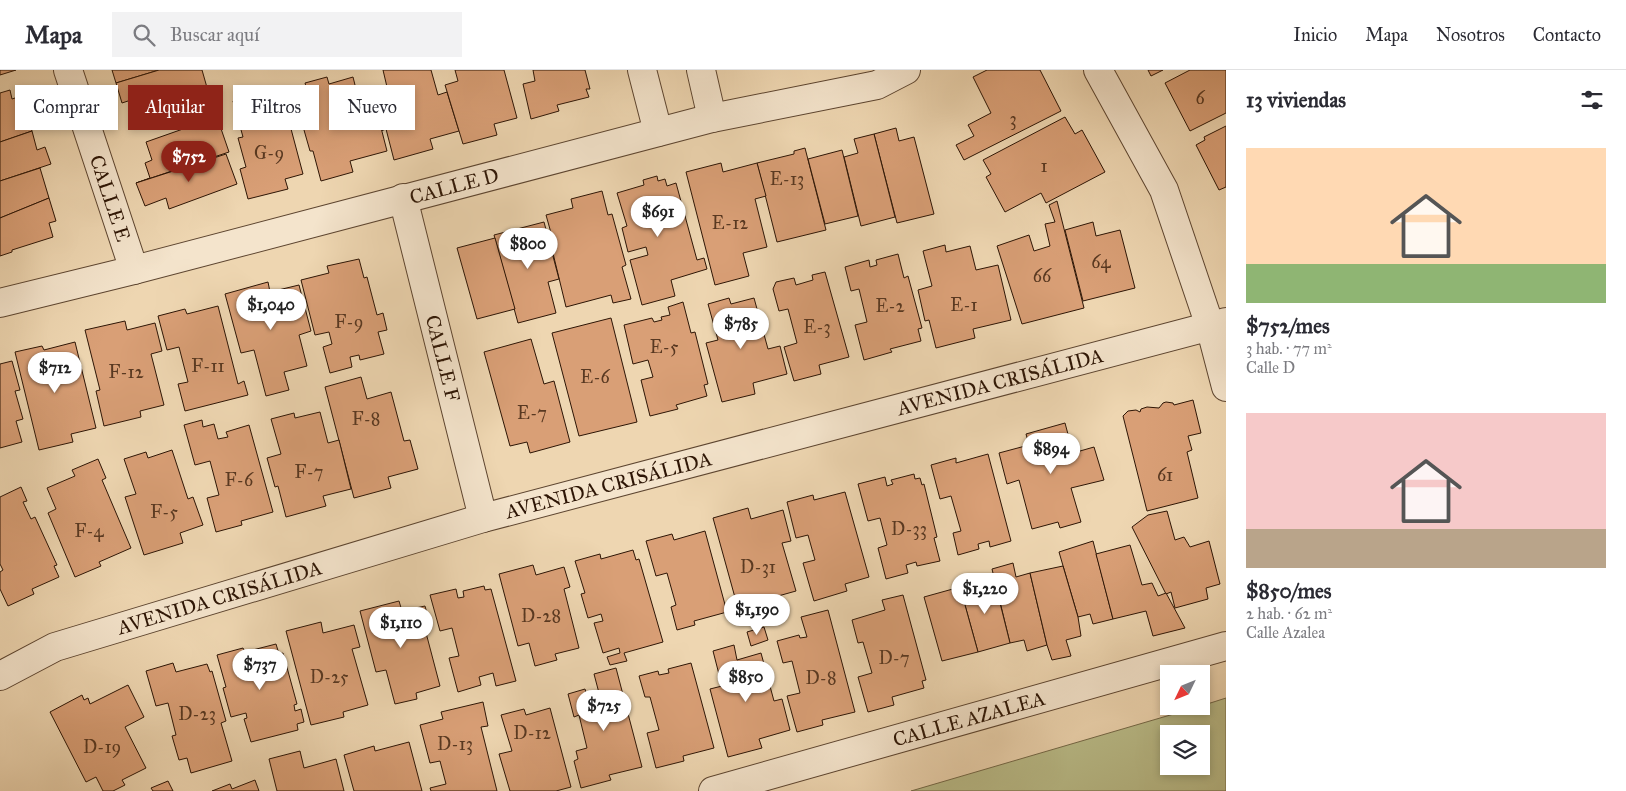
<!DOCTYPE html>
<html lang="es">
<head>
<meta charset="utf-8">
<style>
	body { margin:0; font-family:"IM FELL Great Primer",serif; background:#f2f2f3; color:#2b2b33; height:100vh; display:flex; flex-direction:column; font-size:19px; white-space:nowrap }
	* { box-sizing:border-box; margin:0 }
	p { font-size:16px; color:#7c7c81 }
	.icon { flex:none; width:28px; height:28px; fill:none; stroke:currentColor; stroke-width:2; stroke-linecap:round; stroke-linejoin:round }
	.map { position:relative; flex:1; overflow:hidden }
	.details { display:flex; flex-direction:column; background:#fff; width:400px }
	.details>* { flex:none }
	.guide { position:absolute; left:15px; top:15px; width:475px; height:45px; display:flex; gap:10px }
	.needle { width:32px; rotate:227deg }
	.controls { position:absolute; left:1160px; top:595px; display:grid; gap:10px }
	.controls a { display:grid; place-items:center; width:50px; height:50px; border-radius:0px; background:#fff; box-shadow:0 2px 8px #0003; font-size:25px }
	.price { position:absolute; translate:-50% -42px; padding:0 11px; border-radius:18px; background:#fff; color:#222; font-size:16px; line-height:32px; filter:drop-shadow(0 1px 2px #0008) }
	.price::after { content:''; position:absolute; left:50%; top:30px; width:15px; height:11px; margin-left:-8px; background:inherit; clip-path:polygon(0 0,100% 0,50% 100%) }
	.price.current { background:#8f2418; color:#fff }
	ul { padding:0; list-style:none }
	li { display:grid; align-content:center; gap:10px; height:265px; padding:0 20px }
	li span { display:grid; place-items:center; height:155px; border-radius:0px; color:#555 }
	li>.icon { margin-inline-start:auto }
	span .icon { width:90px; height:90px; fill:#fffc; stroke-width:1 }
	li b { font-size:21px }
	h2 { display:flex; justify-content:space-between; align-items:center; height:60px; padding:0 20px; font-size:21px }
	.chip { padding:0 18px; border-radius:0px; background:#fff; box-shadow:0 2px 8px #0003; font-size:18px; line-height:45px }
	.chip.current { background:#8f2418; color:#fff }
	header { display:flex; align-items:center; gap:30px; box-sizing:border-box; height:70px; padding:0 25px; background:#fff; border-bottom:1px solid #e1e1e2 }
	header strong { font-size:24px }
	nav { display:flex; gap:28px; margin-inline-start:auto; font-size:18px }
	.search { width:350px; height:45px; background:#f2f2f3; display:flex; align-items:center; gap:12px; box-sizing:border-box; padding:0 18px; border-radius:0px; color:#7c7c81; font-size:19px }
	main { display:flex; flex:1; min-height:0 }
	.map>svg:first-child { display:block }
	.green { fill:#babd8a; stroke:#746948; fill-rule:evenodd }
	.building { fill:#d99f76; stroke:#2d1505 }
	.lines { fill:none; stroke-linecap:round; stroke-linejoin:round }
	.minor-casing { stroke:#5d4530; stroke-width:30 }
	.minor { stroke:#f4e4cc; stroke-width:28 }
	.labels { text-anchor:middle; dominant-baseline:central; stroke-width:5; stroke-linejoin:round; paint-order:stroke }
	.number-label { font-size:18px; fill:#583821 }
	.street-label { font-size:20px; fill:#2d1505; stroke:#f4e4cc }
</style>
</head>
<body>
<header>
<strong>Mapa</strong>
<div class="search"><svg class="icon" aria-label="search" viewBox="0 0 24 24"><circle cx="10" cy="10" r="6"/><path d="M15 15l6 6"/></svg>Buscar aquí</div>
<nav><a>Inicio</a><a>Mapa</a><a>Nosotros</a><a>Contacto</a></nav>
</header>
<main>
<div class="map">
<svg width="1226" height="721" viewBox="0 0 1226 721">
	<rect width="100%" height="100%" fill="#eed6b1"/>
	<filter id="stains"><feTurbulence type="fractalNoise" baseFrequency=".004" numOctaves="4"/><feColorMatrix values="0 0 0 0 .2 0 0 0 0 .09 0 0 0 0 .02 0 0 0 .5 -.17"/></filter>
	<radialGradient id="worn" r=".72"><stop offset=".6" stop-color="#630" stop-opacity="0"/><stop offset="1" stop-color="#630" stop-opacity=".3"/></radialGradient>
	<path class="green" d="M1226,628V721H911L1201,636ZM1169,664H1201V696H1169Z"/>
	<g class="building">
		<polygon points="0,0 16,0 0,5"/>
		<polygon points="112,0 159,0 116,13"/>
		<polygon points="159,0 202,0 208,21 135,44 131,30 122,33 116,13"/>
		<polygon points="383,0 431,0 438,25 447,22 459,61 430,69 433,79 394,90 386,59 381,61 371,21 387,17"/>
		<polygon points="455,0 504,0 517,48 494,54 497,65 463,74 445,15 458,11"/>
		<polygon points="533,0 585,0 590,19 586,19 589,27 557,35 559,41 531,49 523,14 535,11"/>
		<polygon points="987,0 1040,0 1061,41 964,90 956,75 974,66 968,55 991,43 973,7"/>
		<polygon points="1148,0 1163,0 1151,6"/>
		<polygon points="1190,0 1226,0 1226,43 1190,61 1165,13"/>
		<polygon points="327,7 329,14 353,7 364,51 378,46 387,81 350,91 353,102 321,111 313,81 310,81 300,46 313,42 305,13"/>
		<polygon points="10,20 12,29 21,26 32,61 0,72 0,23"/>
		<polygon points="256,25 258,32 282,25 303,104 285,109 288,119 248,129 240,99 246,97 238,68 243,67 233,31"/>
		<polygon points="217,47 229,82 136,113 150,108 145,93 152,90 146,72"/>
		<polygon points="1065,47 1075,64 1082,60 1105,102 1046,133 1041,123 1005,142 986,107 991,104 983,90"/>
		<polygon points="1226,56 1226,117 1219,120 1196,75 1205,70 1204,67"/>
		<polygon points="896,58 899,71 914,67 934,144 897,153 874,64"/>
		<polygon points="32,61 37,80 45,77 51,94 0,111 0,72"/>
		<polygon points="874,64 895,147 861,156 844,87 858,83 854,69"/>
		<polygon points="805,78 826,160 777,172 757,93 794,84 794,81"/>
		<polygon points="842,80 858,146 825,154 808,89"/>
		<polygon points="226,84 237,114 169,139 166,128 145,136 136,113"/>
		<polygon points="721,93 723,102 757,93 766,126 755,129 767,177 743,183 749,206 715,215 686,102"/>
		<polygon points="40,98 49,128 0,148 0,111"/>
		<polygon points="657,106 658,111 665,109 667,116 676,113 697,190 704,188 707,199 671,210 675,226 642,235 630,190 648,185 646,177 628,182 622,158 627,156 617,123 644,115 643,110"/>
		<polygon points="602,121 608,145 612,144 626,195 622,197 631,229 613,233 611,225 566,237 550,171 553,170 546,145 573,138 571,129"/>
		<polygon points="49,128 56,151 49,153 53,167 12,180 12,182 0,186 0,148"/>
		<polygon points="1057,131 1084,238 1022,254 997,176 1029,165 1034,181 1050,176 1045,154 1055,152 1049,135"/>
		<polygon points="544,152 559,209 548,212 556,243 518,253 494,165"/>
		<polygon points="1093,152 1096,166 1120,160 1135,218 1083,231 1065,160"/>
		<polygon points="495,168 515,239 477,249 457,178"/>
		<polygon points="945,175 946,182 970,176 976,200 998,195 1011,250 973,259 975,268 936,278 929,250 925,251 918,220 932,216 923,181"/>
		<polygon points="898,184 904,208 908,206 922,258 918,259 921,271 890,279 892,282 864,290 855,255 867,252 859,219 851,221 845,197 869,190 870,197 877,195 876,190"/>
		<polygon points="359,189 364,208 367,207 377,245 383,243 387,260 378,262 384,284 360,290 359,285 350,287 352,297 330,303 323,277 332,274 329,262 315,265 301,210 329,203 327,196"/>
		<polygon points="825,202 849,287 819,295 821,304 794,311 784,277 797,273 788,239 779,241 773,219 776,212 794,208 796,215 813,210 812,205"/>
		<polygon points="268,212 270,222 299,215 311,261 299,265 307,296 284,302 289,320 266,326 254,280 241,283 225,224"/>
		<polygon points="729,228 731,234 754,228 768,279 780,276 787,304 753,313 755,324 722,332 706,273 718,270 708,234"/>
		<polygon points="683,232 691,263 695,262 708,314 704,315 707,326 676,335 678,339 650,346 641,310 653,307 648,290 633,294 624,255 652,248 654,252 662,250 661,247 670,245 668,237"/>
		<polygon points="218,236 238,314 244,311 248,325 185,341 178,314 188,312 179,277 167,280 158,246 185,239 187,244"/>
		<polygon points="611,248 637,352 579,366 552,263"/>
		<polygon points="125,251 127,260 155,253 162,281 151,284 164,335 140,341 141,347 104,356 96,321 100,320 85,260"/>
		<polygon points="531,269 544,314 554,311 570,372 530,383 527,372 510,376 484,282"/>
		<polygon points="75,272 96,358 71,364 73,372 39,380 15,282 42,276 44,280"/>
		<polygon points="12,291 20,320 15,321 23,349 16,351 22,372 0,378 0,294"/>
		<polygon points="361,307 367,329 391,322 404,371 410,370 418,399 388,407 391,418 354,428 325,317"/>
		<polygon points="1193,330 1201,363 1188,366 1192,380 1187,382 1198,428 1147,441 1123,346 1128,341 1136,340 1140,342 1141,339 1147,337 1159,338 1163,333 1166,332 1173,333 1174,335"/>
		<polygon points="320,342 328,373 339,370 351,419 323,426 326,436 286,447 278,416 275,417 267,388 281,384 271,349 294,343 295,348"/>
		<polygon points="202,350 203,357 214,354 218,369 228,367 226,362 249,355 273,442 241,451 242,455 216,462 207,428 219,425 210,391 195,395 184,355"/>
		<polygon points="1065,353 1073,383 1094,377 1104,410 1071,418 1081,452 1060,458 1058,452 1032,459 1019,410 1007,414 999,383 1029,375 1026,364"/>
		<polygon points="172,380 188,429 193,427 203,455 180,463 183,473 144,485 125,427 136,424 124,389 146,382 148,388"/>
		<polygon points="988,384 1011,471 990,477 989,471 978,474 979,479 958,485 953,463 961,461 951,426 940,429 931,395 956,388 956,393"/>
		<polygon points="98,389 106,408 102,410 131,478 99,492 101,496 75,507 48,443 56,439 47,418 75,406 72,400"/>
		<polygon points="914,404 915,409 920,408 922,415 924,414 937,467 934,468 940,491 917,496 916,492 906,495 908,503 886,509 878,478 887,475 880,448 868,451 858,414 885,407 887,416 893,414 891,410"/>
		<polygon points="21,417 27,431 23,432 31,449 35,447 57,495 54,496 59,507 32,519 34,524 8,536 0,519 0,502 3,500 0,494 0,427"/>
		<polygon points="845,422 869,507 845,514 847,521 814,531 803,493 815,490 808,465 796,468 787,432 813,425 814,430"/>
		<polygon points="748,438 751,449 783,440 791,471 782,473 796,521 771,528 773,533 739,542 713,448"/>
		<polygon points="1167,441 1175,470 1184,467 1190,477 1209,471 1220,514 1206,518 1208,529 1175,538 1171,522 1166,524 1132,457 1148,445"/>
		<polygon points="705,461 727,542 694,551 695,555 677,560 671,537 676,535 667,503 656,506 646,471 672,464 674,470"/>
		<polygon points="1093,471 1113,549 1093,554 1090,544 1078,547 1059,482"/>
		<polygon points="1130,475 1142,515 1152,513 1158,526 1166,523 1185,558 1153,566 1146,541 1113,549 1096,484"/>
		<polygon points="633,480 636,490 639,489 663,572 624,583 627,591 610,595 607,587 620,583 619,578 603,583 594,553 603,551 601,544 588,548 581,524 585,523 575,491 600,484 601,489"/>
		<polygon points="1013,493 1016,507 1030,503 1047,575 1027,581 1024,570 1010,573 992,499"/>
		<polygon points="533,495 536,505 564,497 570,517 564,519 579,578 555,584 557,590 535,596 529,573 518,576 499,504"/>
		<polygon points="1063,496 1078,547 1081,566 1066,570 1071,586 1052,590 1047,575 1030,503"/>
		<polygon points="994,509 1010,573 978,582 960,517"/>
		<polygon points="484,516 485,520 491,519 516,611 496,616 493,603 479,607 481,615 458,622 449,588 459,586 452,558 440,561 430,525 456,519 458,528 464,527 463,521"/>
		<polygon points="960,517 978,582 942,591 924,527"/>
		<polygon points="903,525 926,610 922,611 924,618 892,627 894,635 868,642 858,607 872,603 863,572 858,573 852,550 885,540 882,530"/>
		<polygon points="399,531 402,541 425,536 431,558 425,559 440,616 416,623 417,629 395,634 386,600 376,602 360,541"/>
		<polygon points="828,540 855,642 822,650 823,655 797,662 787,626 800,623 792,591 783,593 777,571 799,565 800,568 807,567 801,547"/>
		<polygon points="321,552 323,563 354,555 360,577 352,579 368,635 343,642 344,647 311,655 286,561"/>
		<polygon points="764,557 768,570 751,576 747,562"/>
		<polygon points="276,574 279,584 283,583 297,634 294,635 295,641 301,639 304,652 297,654 298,660 251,672 244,649 247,648 246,643 231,647 223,618 226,617 217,585 243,578 245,582"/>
		<polygon points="734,575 737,590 761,583 774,631 782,629 790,660 759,669 762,678 728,687 710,619 722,616 713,581"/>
		<polygon points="173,593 176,602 207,594 210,602 212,601 226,651 221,653 232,691 191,703 187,688 179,690 172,666 176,665 168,633 156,636 146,601"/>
		<polygon points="691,593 714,678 683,686 684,691 656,698 647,663 659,660 650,627 645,627 639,606 658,601 659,605 669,603 668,599"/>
		<polygon points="616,598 642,697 609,705 611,710 581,718 574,691 578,689 576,681 587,678 579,645 574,647 568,624 585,619 587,626 599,623 594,604"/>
		<polygon points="128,615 144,647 125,657 146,698 122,710 125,715 113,721 103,721 96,707 86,712 50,642 82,625 84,630 88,628 90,634"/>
		<polygon points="483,632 488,656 481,657 497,721 431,721 430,718 446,714 440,691 430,693 420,655 443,649 441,642"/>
		<polygon points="550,638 571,717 556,721 510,721 499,684 512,681 501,645 524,639 526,645"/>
		<polygon points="409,672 422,721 354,721 344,685 374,676 375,681"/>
		<polygon points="300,681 304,698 336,689 344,721 277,721 269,689"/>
		<polygon points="255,710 259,721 212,721 230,714 232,719"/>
		<polygon points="168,711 173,721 153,721 151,718"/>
	</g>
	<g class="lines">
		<defs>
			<g id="minor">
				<path id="s1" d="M68,0L134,200"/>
				<polyline points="642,0 658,62"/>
				<polyline points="701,0 712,48"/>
				<polyline points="1098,0 1164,120 1210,256 1226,317"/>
				<path id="s2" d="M403,128L483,448"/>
				<path id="s3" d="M0,233L134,200L712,48L877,15L906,0"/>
				<path id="s4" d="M0,606L55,577L483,448L1226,252"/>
				<path id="s5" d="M713,721L1226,576"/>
			</g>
		</defs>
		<use href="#minor" class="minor-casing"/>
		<use href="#minor" class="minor"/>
	</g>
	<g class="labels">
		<g class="number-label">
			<text x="1200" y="28">6</text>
			<text x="1013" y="49">3</text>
			<text x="269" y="83">G-9</text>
			<text x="1044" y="96">1</text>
			<text x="787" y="109">E-13</text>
			<text x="730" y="153">E-12</text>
			<text x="1101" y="192">64</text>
			<text x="1042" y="206">66</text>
			<text x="964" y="235">E-1</text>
			<text x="890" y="236">E-2</text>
			<text x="349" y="252">F-9</text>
			<text x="817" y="257">E-3</text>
			<text x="664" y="277">E-5</text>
			<text x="208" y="296">F-11</text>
			<text x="126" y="302">F-12</text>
			<text x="595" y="307">E-6</text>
			<text x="532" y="343">E-7</text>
			<text x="366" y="349">F-8</text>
			<text x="309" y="402">F-7</text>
			<text x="1165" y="405">61</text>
			<text x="239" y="410">F-6</text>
			<text x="164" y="442">F-5</text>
			<text x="909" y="459">D-33</text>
			<text x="89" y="461">F-4</text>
			<text x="758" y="497">D-31</text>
			<text x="541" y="546">D-28</text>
			<text x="894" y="588">D-7</text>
			<text x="329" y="607">D-25</text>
			<text x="821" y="608">D-8</text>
			<text x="197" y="644">D-23</text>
			<text x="532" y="663">D-12</text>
			<text x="455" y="674">D-13</text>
			<text x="102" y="677">D-19</text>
		</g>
		<g class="street-label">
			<text stroke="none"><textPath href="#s3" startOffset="469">CALLE D</textPath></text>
			<text stroke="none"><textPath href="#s1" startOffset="135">CALLE E</textPath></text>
			<text stroke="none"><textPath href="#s2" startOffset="165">CALLE F</textPath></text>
			<text stroke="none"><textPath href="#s4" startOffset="1044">AVENIDA CRISÁLIDA</textPath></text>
			<text stroke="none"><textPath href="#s4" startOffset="639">AVENIDA CRISÁLIDA</textPath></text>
			<text stroke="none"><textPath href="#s4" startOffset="234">AVENIDA CRISÁLIDA</textPath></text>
			<text stroke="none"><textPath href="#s5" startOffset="266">CALLE AZALEA</textPath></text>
		</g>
	</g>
	<rect width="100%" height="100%" filter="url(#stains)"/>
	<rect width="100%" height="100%" fill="url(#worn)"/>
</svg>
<div class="controls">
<a><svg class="needle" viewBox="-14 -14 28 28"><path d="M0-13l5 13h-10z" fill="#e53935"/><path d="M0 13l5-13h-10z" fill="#7c7c81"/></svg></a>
<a><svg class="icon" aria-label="layers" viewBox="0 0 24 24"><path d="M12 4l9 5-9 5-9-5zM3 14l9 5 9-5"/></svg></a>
</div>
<b class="price current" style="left:189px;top:113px">$752</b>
<b class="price" style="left:658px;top:168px">$691</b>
<b class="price" style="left:528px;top:200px">$800</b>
<b class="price" style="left:271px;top:261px">$1,040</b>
<b class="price" style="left:741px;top:280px">$785</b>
<b class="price" style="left:55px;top:324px">$712</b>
<b class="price" style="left:1051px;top:405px">$894</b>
<b class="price" style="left:985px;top:545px">$1,220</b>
<b class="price" style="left:757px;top:566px">$1,190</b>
<b class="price" style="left:401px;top:579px">$1,110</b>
<b class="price" style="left:260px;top:621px">$737</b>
<b class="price" style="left:746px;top:633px">$850</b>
<b class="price" style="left:604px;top:662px">$725</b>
<div class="guide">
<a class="chip">Comprar</a>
<a class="chip current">Alquilar</a>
<a class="chip">Filtros</a>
<a class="chip">Nuevo</a>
</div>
</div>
<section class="details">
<h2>13 viviendas<svg class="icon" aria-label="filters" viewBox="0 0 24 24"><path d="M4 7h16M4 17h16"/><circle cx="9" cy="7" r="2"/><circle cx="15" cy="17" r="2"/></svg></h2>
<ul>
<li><span style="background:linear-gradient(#ffd9b3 75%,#8fb573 0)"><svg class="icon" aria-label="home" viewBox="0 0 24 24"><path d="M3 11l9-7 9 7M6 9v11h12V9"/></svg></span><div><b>$752/mes</b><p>3 hab. · 77 m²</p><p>Calle D</p></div></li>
<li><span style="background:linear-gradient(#f6c9c9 75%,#b9a48a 0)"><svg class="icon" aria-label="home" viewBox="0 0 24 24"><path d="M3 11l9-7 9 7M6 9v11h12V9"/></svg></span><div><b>$850/mes</b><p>2 hab. · 62 m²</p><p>Calle Azalea</p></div></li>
</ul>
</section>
</main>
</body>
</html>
